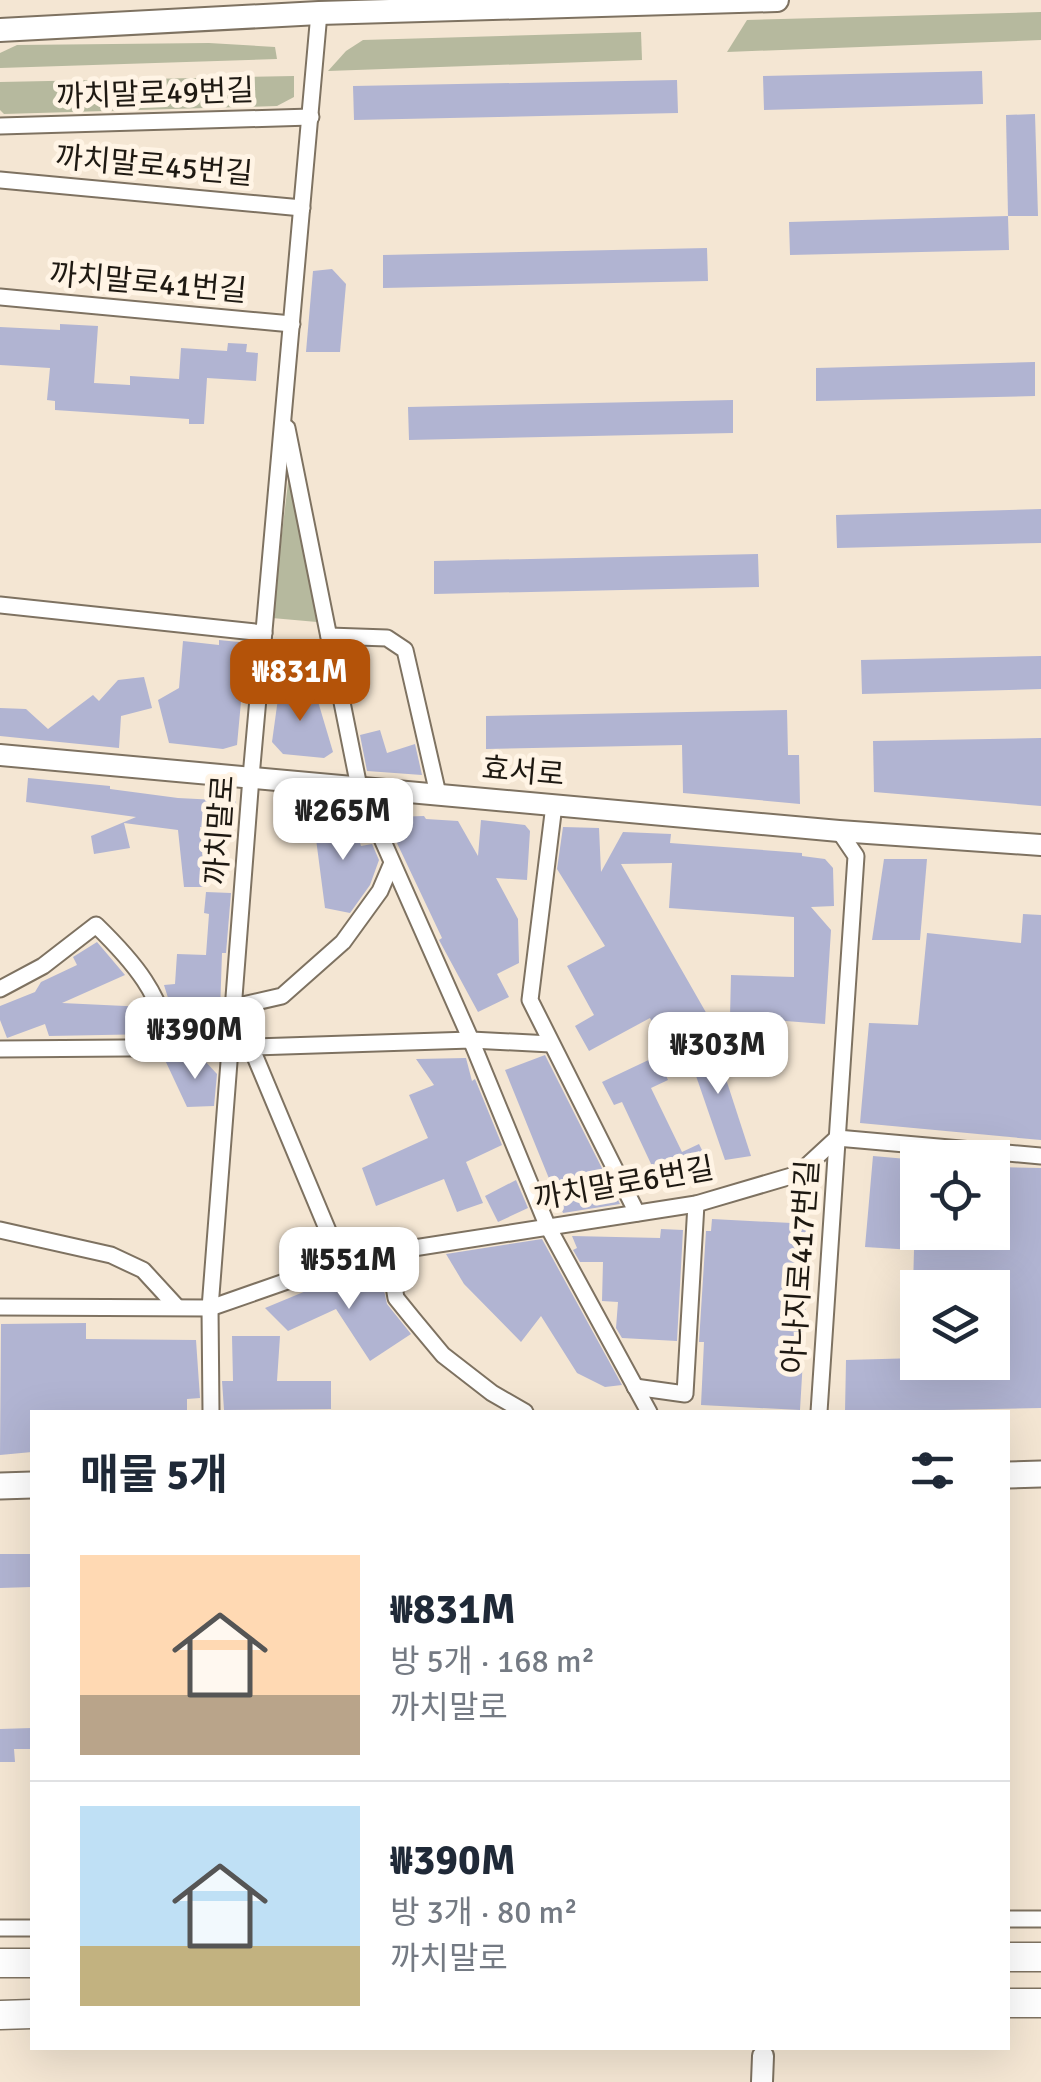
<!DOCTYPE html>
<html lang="ko">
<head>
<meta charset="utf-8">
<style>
	body { margin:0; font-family:Signika,"Noto Sans KR",sans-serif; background:#f6f6f7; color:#1f2937; height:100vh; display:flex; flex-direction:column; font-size:38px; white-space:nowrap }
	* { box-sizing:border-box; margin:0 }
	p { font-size:32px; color:#747a83 }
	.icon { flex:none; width:55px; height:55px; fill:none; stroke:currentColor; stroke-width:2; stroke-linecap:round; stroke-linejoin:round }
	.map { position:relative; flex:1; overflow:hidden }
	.panel { position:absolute; left:30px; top:1410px; width:980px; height:640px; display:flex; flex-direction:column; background:#fff; border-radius:0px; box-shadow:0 10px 40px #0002 }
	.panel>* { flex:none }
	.controls { position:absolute; left:900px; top:1140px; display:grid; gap:20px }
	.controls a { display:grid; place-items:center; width:110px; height:110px; border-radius:0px; background:#fff; box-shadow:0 10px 40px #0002; font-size:50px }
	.price { position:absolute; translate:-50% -85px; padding:0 22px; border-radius:20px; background:#fff; color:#222; font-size:32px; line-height:65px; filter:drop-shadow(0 2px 5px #0008) }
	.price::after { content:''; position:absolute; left:50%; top:60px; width:30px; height:22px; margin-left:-15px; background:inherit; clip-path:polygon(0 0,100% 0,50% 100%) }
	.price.active { background:#b45309; color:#fff }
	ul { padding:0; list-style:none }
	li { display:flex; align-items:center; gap:30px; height:250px; padding:0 50px }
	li+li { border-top:2px solid #e0e1e3 }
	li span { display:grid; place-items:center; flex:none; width:280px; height:200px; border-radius:0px; color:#555 }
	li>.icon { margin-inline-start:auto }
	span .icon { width:120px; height:120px; fill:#fffc; stroke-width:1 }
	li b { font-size:42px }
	h2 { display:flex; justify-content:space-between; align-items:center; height:120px; padding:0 50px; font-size:42px }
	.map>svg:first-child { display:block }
	.green { fill:#b6b99e }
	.building { fill:#b1b4d2 }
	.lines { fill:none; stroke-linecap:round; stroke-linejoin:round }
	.minor-casing { stroke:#7e7261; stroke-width:19 }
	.tertiary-casing { stroke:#7e7261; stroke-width:24 }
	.secondary-casing { stroke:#7e7261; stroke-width:26 }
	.primary-casing { stroke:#7e7261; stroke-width:29 }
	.motorway-casing { stroke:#7e7261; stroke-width:31 }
	.minor { stroke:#fff; stroke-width:15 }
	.tertiary { stroke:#fff; stroke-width:20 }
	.secondary { stroke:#fff; stroke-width:22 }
	.primary { stroke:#fff; stroke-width:25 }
	.motorway { stroke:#fff; stroke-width:28 }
	.labels { text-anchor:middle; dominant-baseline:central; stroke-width:10; stroke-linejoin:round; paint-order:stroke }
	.street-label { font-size:30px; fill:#1e1912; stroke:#fff4e5 }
</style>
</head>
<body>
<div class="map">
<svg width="1041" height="2082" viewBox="0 0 1041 2082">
	<rect width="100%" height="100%" fill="#f4e6d3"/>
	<g class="green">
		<polygon points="1041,12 1041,40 727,52 747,20"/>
		<polygon points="641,32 642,60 328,71 346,51 363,40"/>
		<polygon points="209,43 275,47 277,59 0,68 0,53 17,45"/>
		<polygon points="294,76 294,97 277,106 4,114 0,110 0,82"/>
		<polygon points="289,474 317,622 272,618"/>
	</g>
	<g class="building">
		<polygon points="982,71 983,104 764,110 763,76"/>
		<polygon points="677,80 678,113 354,120 353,86"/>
		<polygon points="1035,114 1038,216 1008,216 1006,115"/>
		<polygon points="1008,216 1009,250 790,255 789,222"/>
		<polygon points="707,248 708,281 383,288 383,255"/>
		<polygon points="332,269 346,284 340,352 306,352 313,271"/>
		<polygon points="60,324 98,326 94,383 130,385 130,376 179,379 181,348 227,351 228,343 247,344 246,352 258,353 256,381 207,378 204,424 189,424 189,419 55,410 55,401 47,400 50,368 0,365 0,327 60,330"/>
		<polygon points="1035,362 1035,396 816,401 816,368"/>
		<polygon points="733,400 733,433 409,440 408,407"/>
		<polygon points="1041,509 1041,543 837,548 836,515"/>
		<polygon points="758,554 759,587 434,594 434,561"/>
		<polygon points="219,640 239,642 247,649 247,681 243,680 237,745 223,749 169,743 158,700 179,688 183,641 219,645"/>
		<polygon points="1041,656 1041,689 862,694 861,660"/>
		<polygon points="144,677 152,708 121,716 119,748 0,736 0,708 26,709 48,729 93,695 99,701 118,680"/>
		<polygon points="280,684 314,688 333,752 324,758 283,754 272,742"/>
		<polygon points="787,710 788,755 799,755 800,804 683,793 682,745 486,749 486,716"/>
		<polygon points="380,730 387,753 415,744 422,775 367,771 360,735"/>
		<polygon points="1041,738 1041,806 874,792 873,741"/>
		<polygon points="28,778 110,786 110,789 178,798 236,801 232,830 200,827 205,887 184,887 178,830 124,823 130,848 94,854 91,836 136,817 26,802"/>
		<polygon points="313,816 353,819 361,846 372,844 379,860 370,885 350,913 325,908"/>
		<polygon points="424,816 426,819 458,821 478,856 481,820 525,825 530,831 527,880 496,878 518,919 519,963 497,974 509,997 478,1012 439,940 442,938 387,822 393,817"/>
		<polygon points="563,827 599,828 601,872 623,832 671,834 670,843 802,853 802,856 825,859 833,868 834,906 811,907 831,930 825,1024 730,1017 731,975 794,977 794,917 669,908 672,863 621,864 708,1016 697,1015 658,1032 650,1018 589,1051 575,1026 594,1015 567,966 605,946 557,869"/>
		<polygon points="884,859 927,859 920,940 872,940"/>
		<polygon points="206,892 231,893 226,953 222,953 220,1012 205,1018 173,1014 164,985 175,984 177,954 206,955 209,914 204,913"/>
		<polygon points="1023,914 1041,915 1041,1140 860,1123 869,1023 918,1025 927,933 1021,943"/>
		<polygon points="97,942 125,975 62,1003 146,1007 155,1034 49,1036 45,1024 7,1038 0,1020 0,1006 35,992 41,982 77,965 73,957"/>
		<polygon points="712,1036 751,1156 725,1160 684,1041"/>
		<polygon points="545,1055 620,1204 563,1213 505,1070"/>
		<polygon points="657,1056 668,1080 651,1088 682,1152 699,1144 709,1164 648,1193 638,1173 652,1166 622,1102 614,1105 602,1082"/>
		<polygon points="466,1058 472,1081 475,1079 502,1145 466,1162 483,1203 457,1212 444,1179 376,1206 362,1168 428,1138 409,1095 434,1085 416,1059"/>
		<polygon points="165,1060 204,1060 217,1074 214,1106 187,1107"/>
		<polygon points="873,1156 918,1160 918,1232 992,1232 992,1167 1041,1168 1041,1408 845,1412 846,1360 918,1358 918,1362 992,1362 992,1288 913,1288 914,1250 865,1247"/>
		<polygon points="516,1180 528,1208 498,1222 485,1196"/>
		<polygon points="712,1219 811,1224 800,1410 701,1405 704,1342 699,1342 706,1231 711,1231"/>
		<polygon points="661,1229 683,1230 677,1341 622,1338 616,1328 618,1302 602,1301 603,1262 580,1262 573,1250 577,1248 572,1236 660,1238"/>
		<polygon points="542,1239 622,1385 605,1387 577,1373 541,1316 521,1342 464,1284 446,1254"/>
		<polygon points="379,1267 387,1304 411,1334 370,1361 336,1309 288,1331 265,1308 318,1286 321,1291"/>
		<polygon points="86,1323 86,1339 196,1340 200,1398 187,1399 187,1412 32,1412 32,1452 0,1455 1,1324"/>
		<polygon points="232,1336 280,1336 277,1381 331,1381 331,1409 224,1410 222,1381 233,1381"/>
		<polygon points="0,1554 32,1554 32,1587 0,1588"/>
		<polygon points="32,1728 32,1749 14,1749 15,1762 0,1762 0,1729"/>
	</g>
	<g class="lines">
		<defs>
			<g id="minor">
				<polyline points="0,126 311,117"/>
				<polyline points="0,180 302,208"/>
				<polyline points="0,297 292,324"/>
				<polyline points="287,428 359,787 471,1040 547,1225 649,1412"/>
				<polyline points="0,605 264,633"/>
				<polyline points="329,636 387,638 405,650 438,794"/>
				<polyline points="554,805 530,1000 637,1213"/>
				<path d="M0,989L43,966L96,925C132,960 165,997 168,1047"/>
				<polyline points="234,1007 282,996 343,942 380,891 392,863"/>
				<polyline points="251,1047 341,1262"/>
				<polyline points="0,1049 251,1047 471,1040 551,1044"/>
				<polyline points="0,1230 111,1255 143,1270 177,1307"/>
				<polyline points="388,1251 396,1298 413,1319 443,1355 492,1393 525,1412"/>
				<polyline points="0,1307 210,1308 356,1257 696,1204 798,1174 837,1138 1041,1156"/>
				<polyline points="635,1387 685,1394 696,1204"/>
				<polyline points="211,1412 210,1308 251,777 319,13"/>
				<polyline points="819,1412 856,856 839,831"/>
				<polyline points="1008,1919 1041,1919"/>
				<polyline points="0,1928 32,1928"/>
			</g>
			<g id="tertiary">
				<polyline points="0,755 839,831 1041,845"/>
				<polyline points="762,2082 763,2056"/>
			</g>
			<polyline id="secondary" points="0,30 319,13 777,0"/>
			<g id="primary">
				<polyline points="1008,1475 1041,1474"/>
				<polyline points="0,1486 32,1485"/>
			</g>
			<g id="motorway">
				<polyline points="1008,1957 1041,1957"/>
				<polyline points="0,1963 32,1963"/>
				<polyline points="1008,2003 1041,2003"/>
				<polyline points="0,2015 32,2014"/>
			</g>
		</defs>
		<use href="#minor" class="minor-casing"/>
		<use href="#tertiary" class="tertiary-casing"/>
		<use href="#secondary" class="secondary-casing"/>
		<use href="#primary" class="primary-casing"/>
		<use href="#motorway" class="motorway-casing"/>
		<use href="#minor" class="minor"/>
		<use href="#tertiary" class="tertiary"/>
		<use href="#secondary" class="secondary"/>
		<use href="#primary" class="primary"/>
		<use href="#motorway" class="motorway"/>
	</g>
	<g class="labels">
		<g class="street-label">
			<text transform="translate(155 94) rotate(-2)">까치말로49번길</text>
			<text transform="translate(154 166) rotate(5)">까치말로45번길</text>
			<text transform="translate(148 283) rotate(5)">까치말로41번길</text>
			<text transform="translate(523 772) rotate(5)">효서로</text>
			<text transform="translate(220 830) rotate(-86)">까치말로</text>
			<text transform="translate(624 1184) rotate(-10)">까치말로6번길</text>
			<text transform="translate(801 1267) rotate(-86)">아나지로417번길</text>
		</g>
	</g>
</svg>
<div class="controls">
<a><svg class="icon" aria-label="locate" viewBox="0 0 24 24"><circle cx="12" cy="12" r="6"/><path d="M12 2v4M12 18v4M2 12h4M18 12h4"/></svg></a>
<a><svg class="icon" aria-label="layers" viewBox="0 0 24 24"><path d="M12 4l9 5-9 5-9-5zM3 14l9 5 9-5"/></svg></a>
</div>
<b class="price active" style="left:300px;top:724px">₩831M</b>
<b class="price" style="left:343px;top:863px">₩265M</b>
<b class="price" style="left:195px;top:1082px">₩390M</b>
<b class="price" style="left:718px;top:1097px">₩303M</b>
<b class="price" style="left:349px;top:1312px">₩551M</b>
<section class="panel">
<h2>매물 5개<svg class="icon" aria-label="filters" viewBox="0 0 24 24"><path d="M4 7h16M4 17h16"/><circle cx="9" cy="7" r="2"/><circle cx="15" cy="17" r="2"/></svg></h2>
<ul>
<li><span style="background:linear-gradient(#ffd9b3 70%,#b9a48a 0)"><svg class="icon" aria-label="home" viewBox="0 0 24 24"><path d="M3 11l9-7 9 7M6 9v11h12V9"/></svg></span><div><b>₩831M</b><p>방 5개 · 168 m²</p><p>까치말로</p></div></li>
<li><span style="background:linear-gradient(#bfe0f5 70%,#c2b280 0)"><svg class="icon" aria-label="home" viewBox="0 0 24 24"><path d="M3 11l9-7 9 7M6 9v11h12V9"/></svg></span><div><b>₩390M</b><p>방 3개 · 80 m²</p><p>까치말로</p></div></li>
</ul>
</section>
</div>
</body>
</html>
